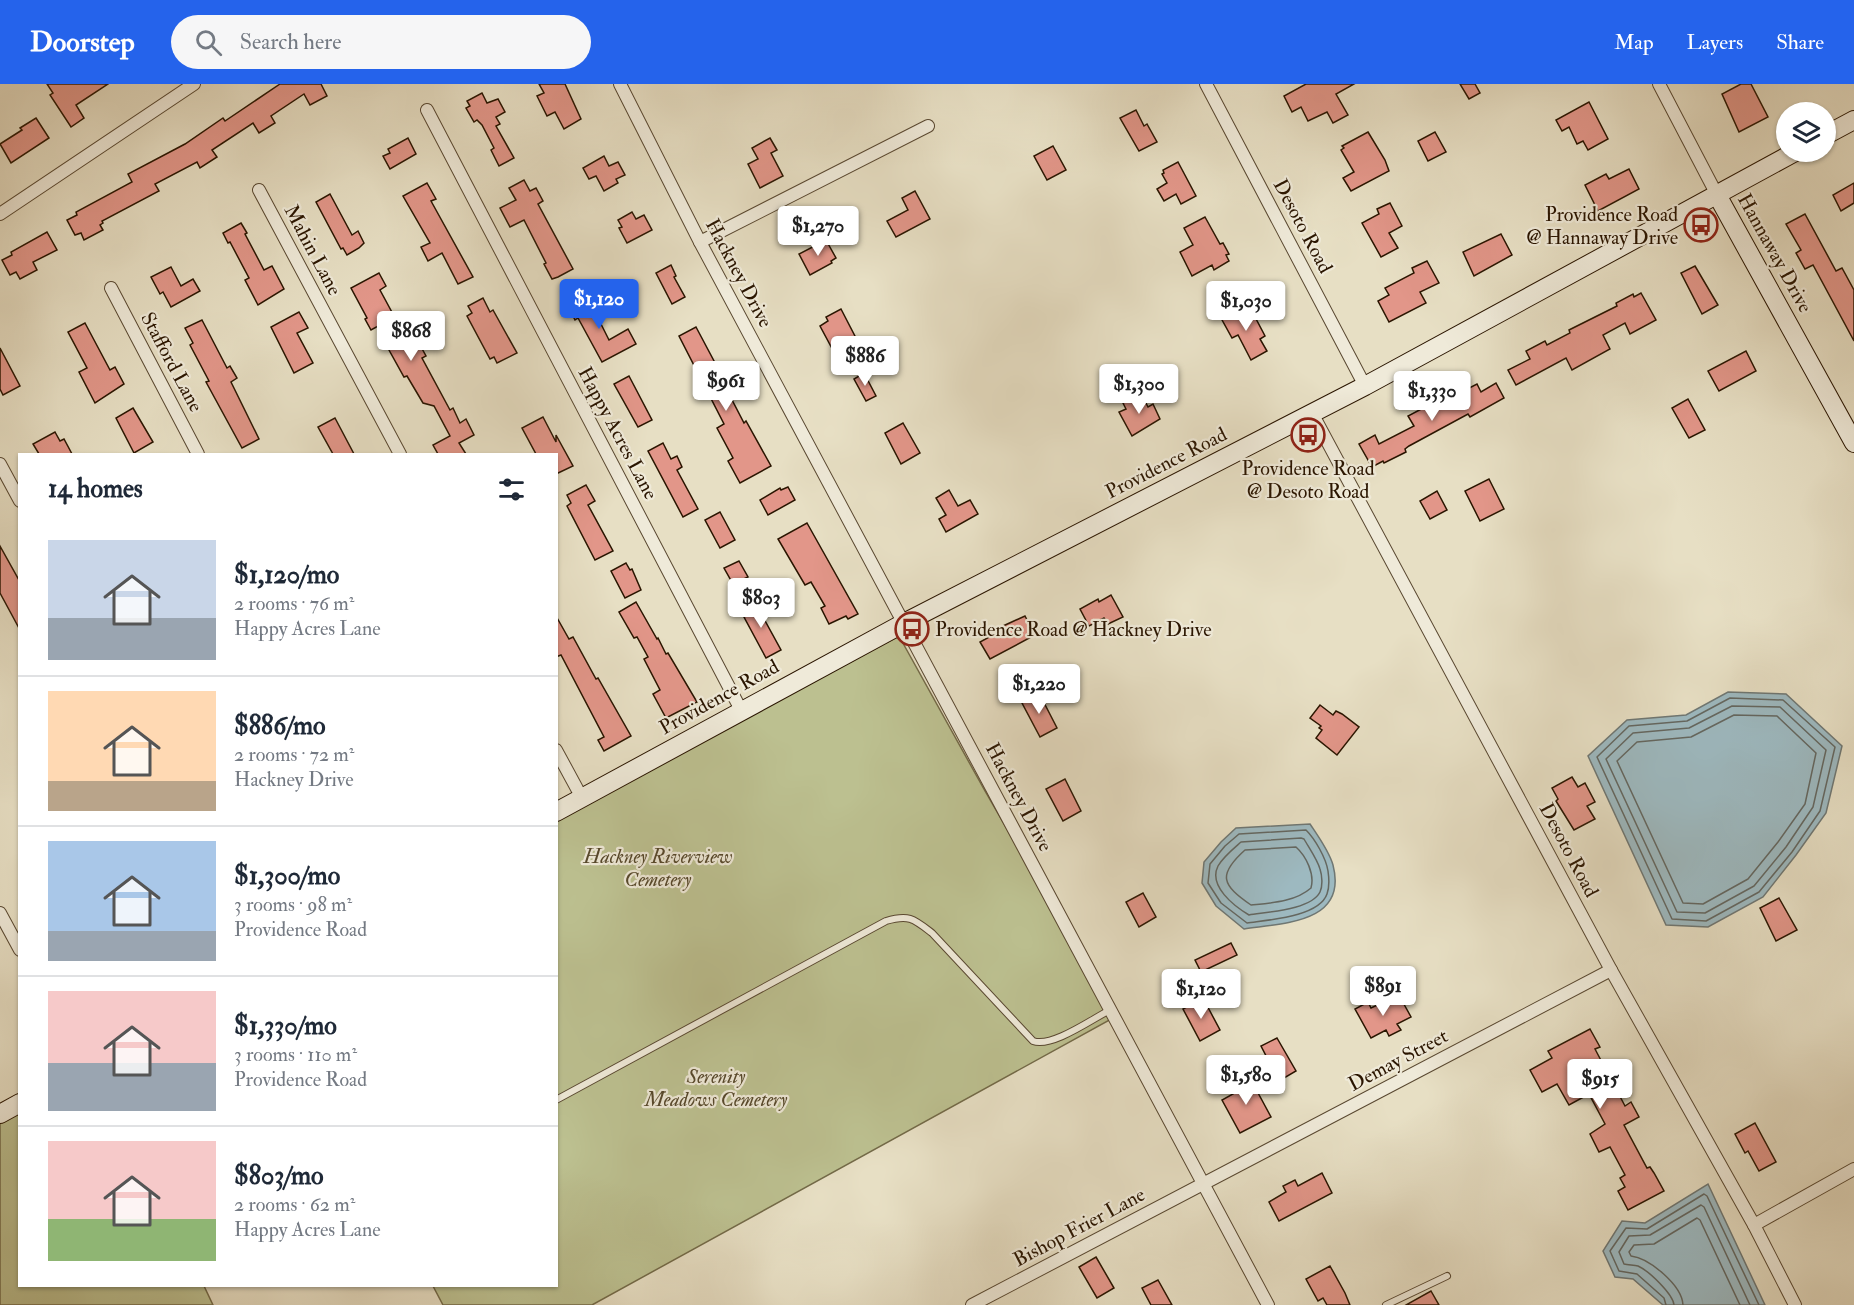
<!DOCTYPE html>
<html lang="en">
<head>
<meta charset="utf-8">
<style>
	body { margin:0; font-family:"IM FELL Double Pica",serif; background:#f6f6f7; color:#1f2937; height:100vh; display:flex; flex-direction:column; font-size:22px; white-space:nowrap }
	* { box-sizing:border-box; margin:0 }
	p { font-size:20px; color:#747a83 }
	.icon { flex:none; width:33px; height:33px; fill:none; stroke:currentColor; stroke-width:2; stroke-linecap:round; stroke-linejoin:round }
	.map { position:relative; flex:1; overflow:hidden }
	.panel { position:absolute; left:18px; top:369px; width:540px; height:834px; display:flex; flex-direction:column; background:#fff; border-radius:0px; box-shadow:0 2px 4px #0004 }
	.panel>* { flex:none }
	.fabs { position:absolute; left:1776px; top:18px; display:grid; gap:12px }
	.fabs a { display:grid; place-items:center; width:60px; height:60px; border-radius:50%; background:#fff; box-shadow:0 2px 4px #0004; font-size:30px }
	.price { position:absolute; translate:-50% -51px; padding:0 14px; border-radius:6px; background:#fff; color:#222; font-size:20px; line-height:39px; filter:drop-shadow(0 2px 3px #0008) }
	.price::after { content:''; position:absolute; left:50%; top:36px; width:18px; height:14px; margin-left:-9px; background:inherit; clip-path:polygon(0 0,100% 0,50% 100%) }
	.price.selected { background:#2563eb; color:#fff }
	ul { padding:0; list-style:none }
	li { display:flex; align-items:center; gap:18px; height:150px; padding:0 30px }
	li+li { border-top:2px solid #e0e1e3 }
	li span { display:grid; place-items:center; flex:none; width:168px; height:120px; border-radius:0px; color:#555 }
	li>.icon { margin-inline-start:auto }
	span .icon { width:72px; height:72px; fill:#fffc; stroke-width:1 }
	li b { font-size:26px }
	h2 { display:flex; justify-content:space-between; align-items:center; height:72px; padding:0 30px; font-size:26px }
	header { display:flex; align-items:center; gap:36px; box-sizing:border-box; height:84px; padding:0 30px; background:#2563eb; color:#fff }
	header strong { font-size:28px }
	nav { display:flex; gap:33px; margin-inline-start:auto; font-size:21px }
	.search { width:420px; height:54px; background:#f6f6f7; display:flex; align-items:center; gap:15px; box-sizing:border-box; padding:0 21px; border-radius:33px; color:#747a83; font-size:22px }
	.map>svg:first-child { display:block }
	.green { fill:#bcc090; stroke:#736a48; stroke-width:1.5 }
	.water { fill:#9db9c0; stroke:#6f7773; stroke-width:1.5 }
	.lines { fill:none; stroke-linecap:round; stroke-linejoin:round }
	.shore { stroke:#646760; stroke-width:1.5 }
	.building { fill:#e29689; stroke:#2a1500; stroke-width:1.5 }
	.lane-casing { stroke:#594831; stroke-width:8 }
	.street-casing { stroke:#594831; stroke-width:14 }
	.secondary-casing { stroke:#2a1500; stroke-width:20 }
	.lane { stroke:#efead9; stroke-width:6 }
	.street { stroke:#efead9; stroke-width:12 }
	.secondary { stroke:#efead9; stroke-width:18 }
	.labels { text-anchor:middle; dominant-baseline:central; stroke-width:4.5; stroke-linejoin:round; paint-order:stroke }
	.poi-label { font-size:20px; fill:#2a1500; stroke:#efead9; text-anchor:end }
	.street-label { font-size:20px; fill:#2a1500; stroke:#efead9 }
	.park-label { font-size:20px; font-style:italic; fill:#56482b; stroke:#efead9 }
</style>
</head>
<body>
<header>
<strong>Doorstep</strong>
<div class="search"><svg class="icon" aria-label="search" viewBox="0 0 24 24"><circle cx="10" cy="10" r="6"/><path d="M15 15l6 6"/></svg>Search here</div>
<nav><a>Map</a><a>Layers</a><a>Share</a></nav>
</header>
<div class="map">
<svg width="1854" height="1221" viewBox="0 0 1854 1221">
	<rect width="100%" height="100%" fill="#e7dfc4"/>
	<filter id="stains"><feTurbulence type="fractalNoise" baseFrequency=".00333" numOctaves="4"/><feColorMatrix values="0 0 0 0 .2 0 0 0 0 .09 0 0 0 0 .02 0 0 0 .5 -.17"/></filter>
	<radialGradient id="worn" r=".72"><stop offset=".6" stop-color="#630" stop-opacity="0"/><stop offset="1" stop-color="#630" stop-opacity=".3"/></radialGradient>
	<g class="green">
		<polygon points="899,552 985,707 1115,933 592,1221 443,1221 433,1202 556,1202 557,734"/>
		<polygon points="19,1028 20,1202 204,1202 213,1221 0,1221 0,1039"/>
	</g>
	<g class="water">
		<polygon points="1728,608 1786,610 1842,662 1826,729 1796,771 1763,813 1708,843 1666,841 1588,672 1627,636 1686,631"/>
		<path d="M1310,740C1318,752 1329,767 1333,781C1348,839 1284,839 1244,845L1216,822L1202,799L1204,778L1221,758L1236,744Z"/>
		<polygon points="1708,1100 1765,1221 1663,1221 1633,1195 1615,1193 1603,1167 1622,1137 1645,1139"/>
	</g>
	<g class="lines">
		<g class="shore">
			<polygon points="1730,614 1783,616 1835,663 1820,727 1792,768 1759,808 1706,837 1672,835 1597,673 1629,642 1687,637"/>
			<polygon points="1732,622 1780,623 1826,666 1813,723 1786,763 1754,802 1705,829 1677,828 1606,675 1633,649 1689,644"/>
			<polygon points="1734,631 1777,632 1816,669 1805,720 1778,758 1748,795 1703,820 1683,819 1617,677 1637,658 1691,653"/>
			<path d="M1306,746C1315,755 1326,774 1328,787C1329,794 1330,802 1327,810C1319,833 1267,836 1247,839L1221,819L1208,799L1210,780L1225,762L1239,750Z"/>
			<path d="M1301,754L1304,755C1309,764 1317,775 1320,785C1322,791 1323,802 1320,808C1311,826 1266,828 1249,831C1234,822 1208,802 1218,782C1223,773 1233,765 1241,758Z"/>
			<path d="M1296,763C1306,772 1315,790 1311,804C1295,818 1271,819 1251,821C1222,801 1217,791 1245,766Z"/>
			<polyline points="1666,1221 1664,1214 1637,1190 1619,1187 1610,1167 1626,1144 1647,1145 1704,1110 1707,1112 1759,1221"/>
			<path d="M1674,1221C1673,1210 1649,1187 1638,1182C1634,1181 1628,1181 1624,1180L1619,1168L1629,1152L1650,1151L1701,1121L1704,1123L1750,1221"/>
			<path d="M1683,1221C1682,1201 1649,1174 1631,1172L1629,1168L1634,1161L1654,1160L1697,1134L1700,1136L1740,1221"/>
		</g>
	</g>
	<g class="building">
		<polygon points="47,0 108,0 76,21 84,34 71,43 50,11 53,9"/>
		<polygon points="280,0 321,0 327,12 310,21 304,10 271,32 275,39 259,49 253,39 212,66 217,73 200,84 197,78 155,100 159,107 102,137 103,139 100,141 103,146 84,156 81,149 75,151 67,136 77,131 76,128 132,98 128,90 185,60 223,34 225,37"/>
		<polygon points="539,0 565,0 581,35 564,45 555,28 547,32 537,12 544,9"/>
		<polygon points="1306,0 1354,0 1336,10 1348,31 1333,39 1327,28 1308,37 1301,23 1292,28 1284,12"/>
		<polygon points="1460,0 1475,0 1480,9 1469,15"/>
		<polygon points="1741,0 1751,0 1768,33 1739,48 1722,10"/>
		<polygon points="482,9 487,19 498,15 505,28 496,33 500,40 496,42 514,74 499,82 491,66 494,64 482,41 477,36 474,38 466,24 470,22 467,17"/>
		<polygon points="1589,18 1608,55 1588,66 1583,57 1577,60 1569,43 1562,47 1556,36"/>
		<polygon points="1136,26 1144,42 1147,40 1157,58 1139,67 1120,34"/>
		<polygon points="36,34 49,54 11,79 0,60 22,46 20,44"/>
		<polygon points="1368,48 1385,76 1389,87 1351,107 1343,94 1354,88 1341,66 1344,64 1342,62"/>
		<polygon points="1435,48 1446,68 1428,77 1418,57"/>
		<polygon points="408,54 416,70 390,85 383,72 390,69 388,65"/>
		<polygon points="770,54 777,66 771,69 783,92 760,104 748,80 758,75 752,64"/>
		<polygon points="1053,62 1066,86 1047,96 1034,72"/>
		<polygon points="604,72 609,82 618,78 625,91 616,95 618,99 604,107 596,92 589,95 583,84"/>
		<polygon points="1178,78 1196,112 1181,120 1176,110 1164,117 1157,105 1167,99 1162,90 1164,89 1163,86"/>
		<polygon points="1629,85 1639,105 1598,127 1585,101 1606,90 1609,95"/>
		<polygon points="524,96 530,107 536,104 543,117 538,120 573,185 558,193 552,195 544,180 546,179 524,136 510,143 500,124 516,116 509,104"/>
		<polygon points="427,99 436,115 431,117 473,193 458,200 442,169 428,177 421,163 430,159 403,112"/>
		<polygon points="1854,99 1854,119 1841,127 1833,111"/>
		<polygon points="915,107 930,135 896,153 887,137 908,126 902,114"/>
		<polygon points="330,110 352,151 358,147 364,159 359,164 347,171 343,164 341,165 316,118"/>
		<polygon points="1390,119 1402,142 1389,149 1398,164 1381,173 1362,139 1379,130 1377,125"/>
		<polygon points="632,128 636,135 644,131 652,146 627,159 619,144 622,143 618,136"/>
		<polygon points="1805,130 1836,187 1842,184 1854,206 1854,257 1813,181 1805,185 1796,169 1801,166 1786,140"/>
		<polygon points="1205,133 1220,160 1223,159 1229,170 1226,171 1229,177 1214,186 1212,181 1192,192 1180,168 1193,161 1184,144"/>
		<polygon points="241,139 247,149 245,150 264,186 272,182 284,205 258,221 245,196 249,194 230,158 228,159 223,149"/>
		<polygon points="47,148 57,166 33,178 37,186 20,195 16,188 10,191 2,176 12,171 11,168"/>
		<polygon points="1501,150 1512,171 1474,192 1463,168"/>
		<polygon points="826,156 836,174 831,177 832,179 810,191 799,170"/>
		<polygon points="1427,177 1439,199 1420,208 1426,219 1389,238 1378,217 1389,211 1385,204 1414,189 1412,184"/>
		<polygon points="671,181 676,192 674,193 685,213 672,220 656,189"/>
		<polygon points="1695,182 1718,221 1702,230 1681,189"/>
		<polygon points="171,183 181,202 193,195 200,207 171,223 163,208 160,210 151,193"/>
		<polygon points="379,189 386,202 380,206 407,256 415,252 426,272 422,274 450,326 453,324 460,339 466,335 474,351 459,359 466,370 438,370 433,361 450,352 434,322 423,319 407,292 404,293 389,266 392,264 380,241 371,246 365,235 367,234 351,204"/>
		<polygon points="1641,209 1656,236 1630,250 1625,239 1603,251 1610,265 1572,286 1566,274 1516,301 1508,286 1530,275 1526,267 1545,257 1547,261 1570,249 1569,246 1617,222 1616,219 1633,210 1634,213"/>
		<polygon points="586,210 609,256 628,245 636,260 602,278 578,234 575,236 567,220"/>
		<polygon points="483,214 490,228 493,226 517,269 497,279 494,273 490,275 467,232 472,229 468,222"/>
		<polygon points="1242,222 1249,236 1255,233 1265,252 1260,255 1267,267 1251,276 1238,251 1232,254 1221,234"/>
		<polygon points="841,225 858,258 835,270 820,242 828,237 826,233"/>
		<polygon points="299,228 308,244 297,249 313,279 294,289 271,243"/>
		<polygon points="202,236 227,284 230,282 237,294 231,298 259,355 242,364 206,298 209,297 190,261 193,259 185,244"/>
		<polygon points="85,239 110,286 115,283 124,300 95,319 79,288 87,284 68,248"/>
		<polygon points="696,243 731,309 729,310 744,339 746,337 771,382 740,399 728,377 733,374 717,344 724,340 679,252"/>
		<polygon points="0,264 20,302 3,311 0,305"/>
		<polygon points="1746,267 1756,287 1719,307 1708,287"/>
		<polygon points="864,289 876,312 866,317 854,295"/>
		<polygon points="629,292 652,336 638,343 614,300"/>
		<polygon points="1496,299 1504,314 1470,333 1468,330 1409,362 1405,365 1406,368 1384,379 1383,377 1372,383 1359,360 1375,351 1379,360 1414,342 1408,332 1442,314 1444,317 1477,300 1481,308"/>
		<polygon points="1141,309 1148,323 1153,320 1160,335 1132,352 1119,328 1126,325 1123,319"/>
		<polygon points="1688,315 1705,346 1689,354 1672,324"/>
		<polygon points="133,324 153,358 134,369 116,334"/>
		<polygon points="543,333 556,358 556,351 573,382 556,390 556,370 536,370 522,344"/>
		<polygon points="335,334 354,370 333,370 318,343"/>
		<polygon points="903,339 920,369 901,380 885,349"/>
		<polygon points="55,348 60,357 64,355 72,370 39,370 33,360"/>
		<polygon points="663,359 671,375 677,372 682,383 677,386 698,425 683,433 648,367"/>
		<polygon points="1489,395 1504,425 1480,437 1465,407"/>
		<polygon points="586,401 595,417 588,421 613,467 595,476 567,422 571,419 567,411"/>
		<polygon points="788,403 795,416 768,431 760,416 780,404 781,406"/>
		<polygon points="949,406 958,422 970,416 978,430 946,448 939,435 946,431 936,414"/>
		<polygon points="1437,407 1447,426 1430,435 1420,417"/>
		<polygon points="720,428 735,456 720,464 705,436"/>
		<polygon points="807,439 858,530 848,535 846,532 829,540 821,524 825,522 811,498 805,501 778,455"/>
		<polygon points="0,462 20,498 20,546 0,509"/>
		<polygon points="739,477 748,493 733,500 724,484"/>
		<polygon points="626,479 630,486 632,485 641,506 625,514 611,487"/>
		<polygon points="1111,511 1123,533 1108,540 1104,534 1089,542 1080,525 1098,515 1099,518"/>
		<polygon points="758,517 766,532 763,533 781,566 766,574 744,533 746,532 742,526"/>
		<polygon points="636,518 657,555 658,554 666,570 668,569 697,618 666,634 653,610 660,606 644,575 648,573 637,553 634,554 619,528"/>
		<polygon points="556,532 569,555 573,553 596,595 598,594 631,652 604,667 598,656 604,653 561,571 556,573"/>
		<polygon points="1025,532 1035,551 990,575 980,558 1004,545 1003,542"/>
		<polygon points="1039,609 1057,644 1040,653 1022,619"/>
		<polygon points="1320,621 1333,631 1336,627 1342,630 1359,643 1337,671 1316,654 1322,646 1319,644 1321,642 1310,634"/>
		<polygon points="1572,693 1578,703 1585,699 1595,718 1587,722 1595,735 1574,746 1556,717 1558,715 1552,704"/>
		<polygon points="1065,695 1081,727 1063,737 1046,705"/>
		<polygon points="1143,809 1156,833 1139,843 1126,818"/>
		<polygon points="1779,814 1797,846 1776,857 1760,824"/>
		<polygon points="1231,859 1237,871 1201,888 1195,876"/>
		<polygon points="1400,913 1411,933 1397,940 1401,946 1389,952 1386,946 1371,954 1355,925 1368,918 1371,924 1388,916 1389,919"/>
		<polygon points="1203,914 1220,946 1200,957 1183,925"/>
		<polygon points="1590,945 1600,963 1595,965 1625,1022 1631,1018 1639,1033 1624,1041 1647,1084 1650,1083 1654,1089 1664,1107 1628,1126 1618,1107 1625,1103 1620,1094 1625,1091 1610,1063 1599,1068 1590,1050 1605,1040 1589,1010 1569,1021 1557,1000 1542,1008 1530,986 1552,974 1548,967"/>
		<polygon points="1277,954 1296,987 1279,997 1261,962"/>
		<polygon points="1250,994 1271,1033 1240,1049 1222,1016 1233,1010 1230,1004"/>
		<polygon points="1755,1039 1776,1078 1759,1087 1748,1067 1745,1069 1735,1050"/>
		<polygon points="1322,1089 1332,1109 1279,1137 1269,1118 1286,1108 1283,1102 1295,1096 1298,1102"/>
		<polygon points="1096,1173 1114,1204 1097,1214 1079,1183"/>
		<polygon points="1330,1182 1345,1209 1350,1221 1327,1221 1323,1214 1318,1217 1306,1195"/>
		<polygon points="1158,1196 1172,1221 1151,1221 1142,1204"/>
		<polygon points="1431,1207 1439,1221 1406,1221"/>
	</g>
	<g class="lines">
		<defs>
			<g id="lane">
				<path d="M556,1016L886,837C909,830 914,835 932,849L1033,957C1052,964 1092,935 1110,926"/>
				<polyline points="1386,1221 1447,1192"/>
			</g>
			<g id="street">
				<polyline points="620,0 700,158 1268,1221"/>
				<polyline points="1206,0 1365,302"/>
				<polyline points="1659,0 1716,109"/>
				<polyline points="427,26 741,626"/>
				<polyline points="259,106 400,370"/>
				<polyline points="0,130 194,0"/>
				<polyline points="700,158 928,42"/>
				<polyline points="111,204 198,370"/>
				<polyline points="1312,329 1611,886 1754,1141 1795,1221"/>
				<polyline points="0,380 20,417"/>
				<polyline points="556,666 582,714"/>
				<polyline points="0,829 20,866"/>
				<polyline points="1754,1141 1854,1085"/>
				<polyline points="972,1221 1611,886"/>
			</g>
			<g id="secondary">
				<polyline points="1826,51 1854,36"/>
				<polyline points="1716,109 1854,359"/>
				<polyline points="556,728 904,539 1365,302 1795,68"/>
				<polyline points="0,1030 20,1019"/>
			</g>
		</defs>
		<use href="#lane" class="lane-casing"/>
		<use href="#street" class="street-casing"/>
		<use href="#secondary" class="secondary-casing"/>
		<use href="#lane" class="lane"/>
		<use href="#street" class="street"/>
		<use href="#secondary" class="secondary"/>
	</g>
	<defs>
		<symbol id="bus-ring" viewBox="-11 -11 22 22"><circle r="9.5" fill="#efead9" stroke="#8f2418" stroke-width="1.5"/><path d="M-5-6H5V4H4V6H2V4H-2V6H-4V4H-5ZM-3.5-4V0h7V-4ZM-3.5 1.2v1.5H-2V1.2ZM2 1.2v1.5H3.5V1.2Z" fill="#8f2418"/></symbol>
	</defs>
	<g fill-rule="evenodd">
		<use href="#bus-ring" x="1682" y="122" width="38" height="38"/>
		<use href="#bus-ring" x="1289" y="332" width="38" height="38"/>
		<use href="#bus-ring" x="893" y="526" width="38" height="38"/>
	</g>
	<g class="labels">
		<g class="poi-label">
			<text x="1678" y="130">Providence Road<tspan x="1678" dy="23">@ Hannaway Drive</tspan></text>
			<text x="1308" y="384" text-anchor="middle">Providence Road<tspan x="1308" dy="23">@ Desoto Road</tspan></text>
			<text x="935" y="545" text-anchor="start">Providence Road @ Hackney Drive</text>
		</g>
		<g class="street-label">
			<text transform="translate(1303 142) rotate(62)">Desoto Road</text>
			<text transform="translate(313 166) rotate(62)">Mahin Lane</text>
			<text transform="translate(1775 169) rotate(61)">Hannaway Drive</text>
			<text transform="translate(739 189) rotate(62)">Hackney Drive</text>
			<text transform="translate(172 278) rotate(62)">Stafford Lane</text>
			<text transform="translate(618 349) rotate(62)">Happy Acres Lane</text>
			<text transform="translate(1166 379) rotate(-27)">Providence Road</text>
			<text transform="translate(719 613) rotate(-29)">Providence Road</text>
			<text transform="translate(1019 713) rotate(62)">Hackney Drive</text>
			<text transform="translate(1569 766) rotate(62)">Desoto Road</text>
			<text transform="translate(1398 976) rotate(-28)">Demay Street</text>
			<text transform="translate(1079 1143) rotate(-28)">Bishop Frier Lane</text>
		</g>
		<g class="park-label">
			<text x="658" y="772">Hackney Riverview<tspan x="658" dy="23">Cemetery</tspan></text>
			<text x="716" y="992">Serenity<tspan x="716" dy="23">Meadows Cemetery</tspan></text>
		</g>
	</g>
	<rect width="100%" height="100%" filter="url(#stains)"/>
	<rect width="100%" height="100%" fill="url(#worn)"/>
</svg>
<div class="fabs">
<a><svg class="icon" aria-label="layers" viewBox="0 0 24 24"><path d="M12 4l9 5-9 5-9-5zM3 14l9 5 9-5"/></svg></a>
</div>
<b class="price" style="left:818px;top:173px">$1,270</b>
<b class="price selected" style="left:599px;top:246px">$1,120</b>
<b class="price" style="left:1246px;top:248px">$1,030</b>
<b class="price" style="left:411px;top:278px">$868</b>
<b class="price" style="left:865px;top:303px">$886</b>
<b class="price" style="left:726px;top:328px">$961</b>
<b class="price" style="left:1139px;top:331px">$1,300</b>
<b class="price" style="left:1432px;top:338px">$1,330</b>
<b class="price" style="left:761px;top:545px">$803</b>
<b class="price" style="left:1039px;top:631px">$1,220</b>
<b class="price" style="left:1383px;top:933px">$891</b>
<b class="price" style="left:1201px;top:936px">$1,120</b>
<b class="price" style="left:1246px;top:1022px">$1,580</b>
<b class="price" style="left:1600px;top:1026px">$915</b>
<section class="panel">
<h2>14 homes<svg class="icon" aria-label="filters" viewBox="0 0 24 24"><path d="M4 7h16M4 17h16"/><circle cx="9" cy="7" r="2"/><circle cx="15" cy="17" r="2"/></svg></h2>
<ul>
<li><span style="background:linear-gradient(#c9d6e8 65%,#9aa5b1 0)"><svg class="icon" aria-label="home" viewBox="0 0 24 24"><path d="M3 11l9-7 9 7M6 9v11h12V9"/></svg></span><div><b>$1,120/mo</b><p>2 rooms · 76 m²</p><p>Happy Acres Lane</p></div></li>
<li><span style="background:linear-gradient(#ffd9b3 75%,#b9a48a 0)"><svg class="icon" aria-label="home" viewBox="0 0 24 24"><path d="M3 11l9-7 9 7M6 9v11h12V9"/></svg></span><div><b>$886/mo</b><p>2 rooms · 72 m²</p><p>Hackney Drive</p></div></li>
<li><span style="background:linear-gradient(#a9c7e8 75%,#9aa5b1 0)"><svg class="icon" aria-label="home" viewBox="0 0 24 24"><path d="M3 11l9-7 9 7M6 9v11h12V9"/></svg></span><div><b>$1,300/mo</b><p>3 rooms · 98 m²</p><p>Providence Road</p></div></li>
<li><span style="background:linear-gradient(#f6c9c9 60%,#9aa5b1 0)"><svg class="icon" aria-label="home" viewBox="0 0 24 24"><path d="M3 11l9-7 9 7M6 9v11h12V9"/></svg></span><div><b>$1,330/mo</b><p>3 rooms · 110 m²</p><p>Providence Road</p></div></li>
<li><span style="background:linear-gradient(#f6c9c9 65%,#8fb573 0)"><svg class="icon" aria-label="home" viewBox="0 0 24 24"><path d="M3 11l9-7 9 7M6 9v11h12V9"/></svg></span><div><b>$803/mo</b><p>2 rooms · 62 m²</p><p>Happy Acres Lane</p></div></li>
</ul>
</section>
</div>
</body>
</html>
